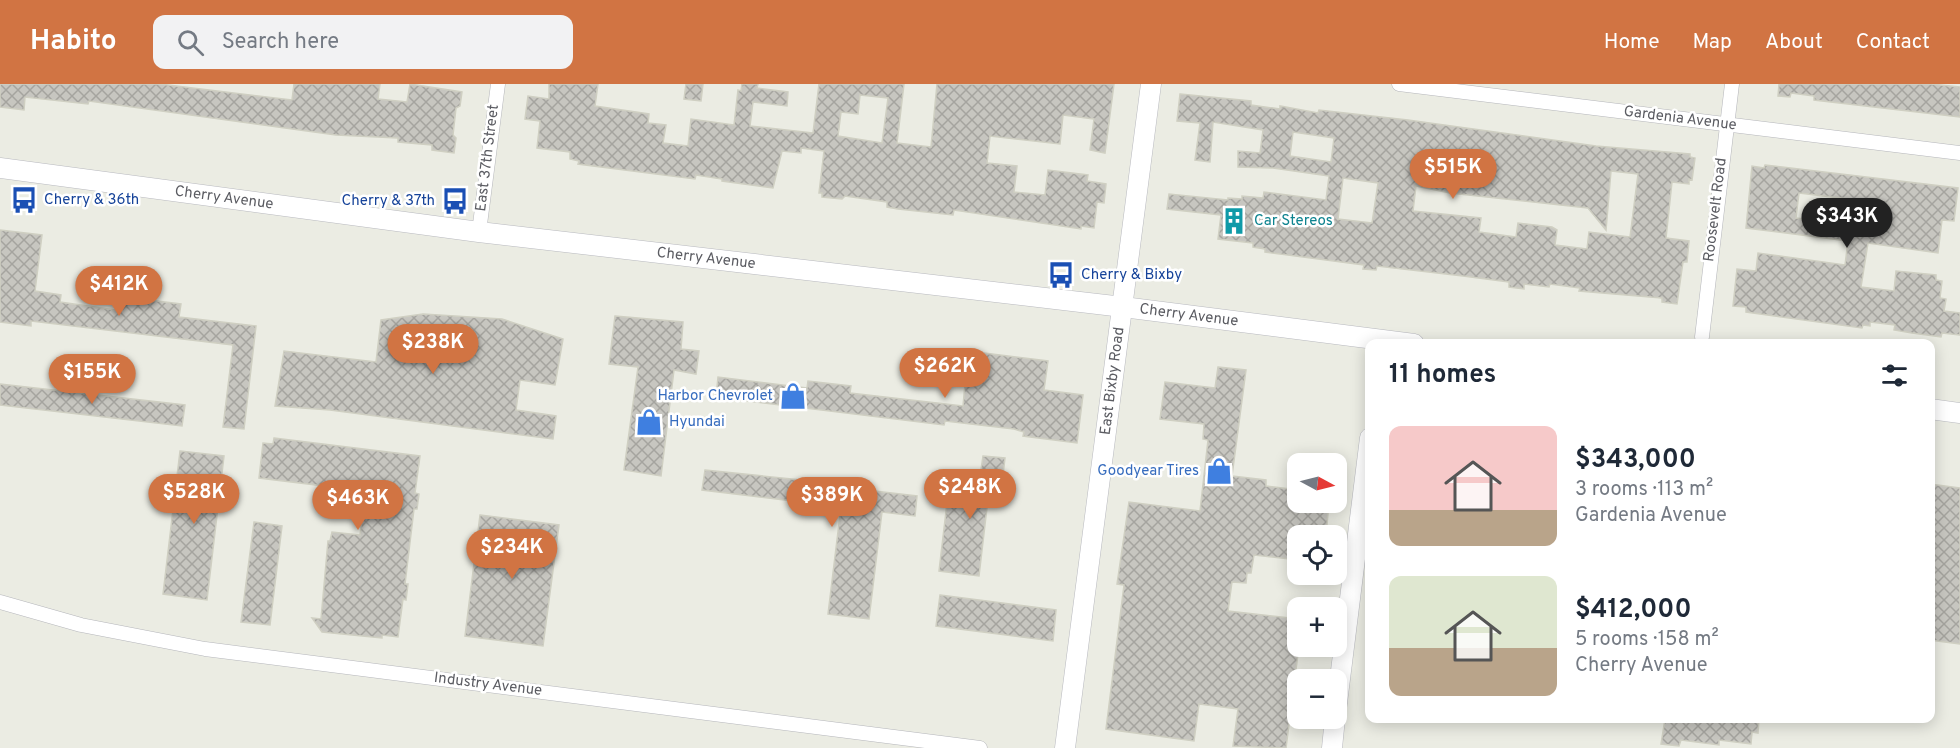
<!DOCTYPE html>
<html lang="en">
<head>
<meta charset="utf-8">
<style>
	body { margin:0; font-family:Overpass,sans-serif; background:#f2f2f3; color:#1f2937; height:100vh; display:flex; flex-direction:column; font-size:22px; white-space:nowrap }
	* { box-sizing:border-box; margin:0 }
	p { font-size:20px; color:#747a83 }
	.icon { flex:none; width:33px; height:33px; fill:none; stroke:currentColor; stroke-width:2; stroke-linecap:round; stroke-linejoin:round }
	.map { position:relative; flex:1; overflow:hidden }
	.side { position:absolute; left:1365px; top:255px; width:570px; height:384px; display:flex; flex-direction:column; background:#fff; border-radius:12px; box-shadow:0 3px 15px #0003 }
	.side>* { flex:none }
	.needle { width:39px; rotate:97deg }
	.tools { position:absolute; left:1287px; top:369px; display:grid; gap:12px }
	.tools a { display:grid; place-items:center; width:60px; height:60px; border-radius:12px; background:#fff; box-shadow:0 3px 15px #0003; font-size:30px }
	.price { position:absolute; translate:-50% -51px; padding:0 14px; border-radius:21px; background:#d17443; color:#fff; font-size:20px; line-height:39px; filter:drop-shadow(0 2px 3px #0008) }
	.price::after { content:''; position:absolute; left:50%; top:36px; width:18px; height:14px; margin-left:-9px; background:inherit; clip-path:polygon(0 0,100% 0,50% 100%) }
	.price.current { background:#222; color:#fff }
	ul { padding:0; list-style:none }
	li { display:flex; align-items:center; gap:18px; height:150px; padding:0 24px }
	li span { display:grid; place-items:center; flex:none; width:168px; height:120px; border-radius:12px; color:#555 }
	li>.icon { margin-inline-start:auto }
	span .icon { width:72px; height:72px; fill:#fffc; stroke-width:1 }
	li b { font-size:26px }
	h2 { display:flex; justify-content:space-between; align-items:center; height:72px; padding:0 24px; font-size:26px }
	header { display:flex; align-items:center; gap:36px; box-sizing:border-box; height:84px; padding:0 30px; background:#d17443; color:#fff }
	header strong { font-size:28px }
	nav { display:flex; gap:33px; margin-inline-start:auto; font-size:21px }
	.search { width:420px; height:54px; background:#f2f2f3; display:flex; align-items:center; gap:15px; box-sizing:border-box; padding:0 21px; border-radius:12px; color:#747a83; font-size:22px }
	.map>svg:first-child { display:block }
	.building { fill:url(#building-cross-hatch); stroke:#cfcfc2; stroke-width:1.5; fill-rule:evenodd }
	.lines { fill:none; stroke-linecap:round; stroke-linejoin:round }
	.street-casing { stroke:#b5b6bb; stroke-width:15 }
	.secondary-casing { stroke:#b8b9bf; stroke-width:21 }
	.street { stroke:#fff; stroke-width:14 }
	.secondary { stroke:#fff; stroke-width:20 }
	.labels { text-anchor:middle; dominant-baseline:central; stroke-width:5; stroke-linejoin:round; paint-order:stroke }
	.street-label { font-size:15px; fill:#5b5c62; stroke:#fff }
	.transit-label { font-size:15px; fill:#164399; stroke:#fff; text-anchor:start }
	.culture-label { font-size:15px; fill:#0d838f; stroke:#fff; text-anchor:start }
	.shop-label { font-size:15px; fill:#366cbe; stroke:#fff; text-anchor:end }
</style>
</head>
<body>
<header>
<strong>Habito</strong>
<div class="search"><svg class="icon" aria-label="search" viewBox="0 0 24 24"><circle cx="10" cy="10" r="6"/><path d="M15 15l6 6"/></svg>Search here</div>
<nav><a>Home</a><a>Map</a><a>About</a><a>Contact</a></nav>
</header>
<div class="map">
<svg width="1960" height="664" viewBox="0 0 1960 664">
	<defs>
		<pattern id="building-cross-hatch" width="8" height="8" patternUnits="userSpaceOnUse" patternTransform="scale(1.5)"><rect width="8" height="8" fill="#c7c6c0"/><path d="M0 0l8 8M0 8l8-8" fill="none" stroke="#a5a49f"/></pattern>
	</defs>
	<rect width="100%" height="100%" fill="#ebece3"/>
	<g class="building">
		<polygon points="0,0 160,0 292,16 294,0 380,0 378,15 407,18 410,0 462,8 460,22 456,24 453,51 456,54 454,69 432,66 432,61 398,58 398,54 336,51 89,17 88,20 25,13 24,26 0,23"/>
		<path d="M549,0H598L595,22L649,30L648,39L666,41L663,59L688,62L691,35L734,41L738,6L741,7L742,0H758L757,4L788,8L787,22L753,18L750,42L813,49L819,0H904L897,59L931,63L937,0H1114L1105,69L1090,66L1094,35L1063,31L1060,60L990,52L987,79L1017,82L1014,108L1045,111L1048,86L1088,91L1087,97L1106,100L1104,119L1097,118L1094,144L1081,142V145L954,126L953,131L898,125L887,123V118L845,112L842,115L822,113V109H819L824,67L801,64V69L782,67L773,104L722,97V95L696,91L695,95L578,80L579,77L570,75V68L537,64L540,37L525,35L528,12L549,15ZM860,11L888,14L882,59L838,52L841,28L858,30Z"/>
		<polygon points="686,0 703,0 701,17 684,15"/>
		<polygon points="1779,0 1931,0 1960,3 1960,33 1814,16 1814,12 1791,9 1790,13 1778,12"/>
		<path d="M1180,10L1251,17V21L1280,25V22L1318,29L1319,26L1408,36L1596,62L1690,70V73L1695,74L1692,96L1689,95V100L1672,98L1666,154L1689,157L1687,178H1683L1677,220L1662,218V214L1579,207L1580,204L1550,200L1549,203L1524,200V205L1509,203V198L1463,192L1377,182L1376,186L1363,185L1364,181L1265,168V165L1253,163V159L1218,155L1221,131L1167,125L1169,110L1228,116V114L1242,115V112L1263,114L1264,108L1326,116L1329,92L1273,84L1238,83V67L1260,69L1263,46L1213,38L1210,78L1195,76L1200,39L1177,37ZM1293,48L1334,54L1331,78L1290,72ZM1611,87L1638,90L1630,153L1589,148L1587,165L1555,161L1557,146L1552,143L1518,139L1516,153L1479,148L1481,134L1413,127L1416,102L1450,109L1588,124L1606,146ZM1343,94L1378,99L1372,139L1338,135Z"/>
		<path d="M1765,81L1958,104L1954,137L1942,136L1938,169L1868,159L1861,203L1894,207L1896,187L1936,191V196L1942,197L1940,214L1946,215L1944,227L1960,229V251L1942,249L1941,253L1912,249L1894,246L1895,241L1870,238V242L1863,241L1862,244L1746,228V223L1733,222L1737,185L1756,187L1758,169L1845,181L1848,157L1746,144L1752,82L1764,84ZM1799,109L1856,116L1853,141L1796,134Z"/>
		<polygon points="0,146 42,151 35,207 61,211 60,218 122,227 124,213 181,220 179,233 256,242 244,345 223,343 233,261 31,237 31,242 0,238"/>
		<polygon points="423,230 502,235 563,255 555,301 520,296 516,326 556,332 553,355 330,326 275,322 284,267 376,278 381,236"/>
		<polygon points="615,232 683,238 681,265 699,267 696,290 674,286 661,392 624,386 638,283 609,280"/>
		<polygon points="968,267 1048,277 1044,306 1083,311 1077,359 1023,352 1024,348 1014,345 945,337 944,341 716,313 718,293 807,304 808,297 851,302 850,309 963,322"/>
		<polygon points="1218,283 1246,286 1232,392 1266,396 1266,402 1298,406 1298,418 1329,418 1326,452 1298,452 1298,476 1254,471 1251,489 1247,489 1246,499 1232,498 1228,527 1298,535 1299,562 1286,664 1233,662 1238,625 1199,620 1194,657 1106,645 1124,501 1117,500 1129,418 1200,427 1208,356 1203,355 1204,340 1160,335 1165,298 1215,304"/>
		<polygon points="0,300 185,321 182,342 0,321"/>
		<polygon points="274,354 420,372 415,409 419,410 417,425 414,425 405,500 408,500 406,516 403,515 398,553 382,551 382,554 322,548 312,534 321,535 328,457 330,457 332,448 360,451 365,407 259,394 263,359 273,360"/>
		<polygon points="180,367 224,372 207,516 163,510"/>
		<polygon points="983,372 1005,374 1000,416 988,415 979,492 939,487 949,402 978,406"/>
		<polygon points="705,386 831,399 831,402 917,412 915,432 882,428 869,535 828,530 841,423 702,406"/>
		<polygon points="1930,400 1960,404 1960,560 1930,556"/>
		<polygon points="480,431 559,441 543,562 465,552"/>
		<polygon points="254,438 282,442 270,541 241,538"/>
		<polygon points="940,511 1056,526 1053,557 936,542"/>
		<polygon points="1759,634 1758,649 1752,648 1751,660 1719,656 1719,661 1681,656 1679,662 1661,660 1665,635"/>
	</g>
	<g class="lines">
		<defs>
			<g id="street">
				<polyline points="1399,0 1960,69"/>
				<polyline points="479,148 498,0"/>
				<polyline points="1702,253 1732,0"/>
				<polyline points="0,518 81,541 205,565 980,664"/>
			</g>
			<g id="secondary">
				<path id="s1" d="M0,84L479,148L1123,223L1414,260"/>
				<polyline points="1930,325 1960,329"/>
				<polyline points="1336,627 1370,354"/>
				<path id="s2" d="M1065,664L1151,0"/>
				<polyline points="1332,664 1335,634"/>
			</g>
		</defs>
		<use href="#street" class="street-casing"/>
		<use href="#secondary" class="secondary-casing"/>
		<use href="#street" class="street"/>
		<use href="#secondary" class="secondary"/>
	</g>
	<defs>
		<symbol id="bus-bare" viewBox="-9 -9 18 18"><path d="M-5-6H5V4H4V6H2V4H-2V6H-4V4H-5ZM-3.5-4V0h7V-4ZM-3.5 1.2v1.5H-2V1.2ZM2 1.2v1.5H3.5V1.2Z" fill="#1a4fb4" stroke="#fff" stroke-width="2.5" paint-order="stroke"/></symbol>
		<symbol id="building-bare" viewBox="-9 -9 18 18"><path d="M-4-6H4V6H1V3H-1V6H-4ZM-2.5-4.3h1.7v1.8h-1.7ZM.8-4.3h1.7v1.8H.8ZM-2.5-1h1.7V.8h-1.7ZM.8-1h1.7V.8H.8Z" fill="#0f9aa8" stroke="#fff" stroke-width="2.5" paint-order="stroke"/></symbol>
		<symbol id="shop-bare" viewBox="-9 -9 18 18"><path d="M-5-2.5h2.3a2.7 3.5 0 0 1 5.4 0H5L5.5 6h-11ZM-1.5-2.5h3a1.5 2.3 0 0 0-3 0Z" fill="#3f7fe0" stroke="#fff" stroke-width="2.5" paint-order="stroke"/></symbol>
	</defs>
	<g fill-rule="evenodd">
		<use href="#bus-bare" x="5" y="97" width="38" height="38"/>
		<use href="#bus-bare" x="436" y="98" width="38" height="38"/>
		<use href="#building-bare" x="1215" y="118" width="38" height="38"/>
		<use href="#bus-bare" x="1042" y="172" width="38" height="38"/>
		<use href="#shop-bare" x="774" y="293" width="38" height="38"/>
		<use href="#shop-bare" x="630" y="319" width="38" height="38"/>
		<use href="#shop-bare" x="1200" y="368" width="38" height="38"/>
	</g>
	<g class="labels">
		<g class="street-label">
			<text transform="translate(1680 35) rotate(7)">Gardenia Avenue</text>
			<text transform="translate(488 74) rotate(-83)">East 37th Street</text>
			<text stroke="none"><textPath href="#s1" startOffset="226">Cherry Avenue</textPath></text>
			<text transform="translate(1716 126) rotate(-83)">Roosevelt Road</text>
			<text stroke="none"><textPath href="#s1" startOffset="712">Cherry Avenue</textPath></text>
			<text stroke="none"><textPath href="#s1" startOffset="1198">Cherry Avenue</textPath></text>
			<text stroke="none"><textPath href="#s2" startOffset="370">East Bixby Road</textPath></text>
			<text transform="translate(488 601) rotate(7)">Industry Avenue</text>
		</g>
		<g class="transit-label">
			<text x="44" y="116">Cherry &amp; 36th</text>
			<text x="435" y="117" text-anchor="end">Cherry &amp; 37th</text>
			<text x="1081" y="191">Cherry &amp; Bixby</text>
		</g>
		<g class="culture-label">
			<text x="1254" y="137">Car Stereos</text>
		</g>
		<g class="shop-label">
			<text x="773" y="312">Harbor Chevrolet</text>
			<text x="669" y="338" text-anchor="start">Hyundai</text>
			<text x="1199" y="387">Goodyear Tires</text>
		</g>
	</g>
</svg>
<div class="tools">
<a><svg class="needle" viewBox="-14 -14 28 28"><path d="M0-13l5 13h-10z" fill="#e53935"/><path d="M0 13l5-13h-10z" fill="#747a83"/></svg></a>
<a><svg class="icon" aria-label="locate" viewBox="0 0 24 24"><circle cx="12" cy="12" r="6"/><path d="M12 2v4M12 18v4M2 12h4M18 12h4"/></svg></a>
<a>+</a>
<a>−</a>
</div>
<b class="price" style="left:1453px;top:116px">$515K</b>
<b class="price current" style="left:1847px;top:165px">$343K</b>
<b class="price" style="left:119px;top:233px">$412K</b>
<b class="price" style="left:433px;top:291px">$238K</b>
<b class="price" style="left:945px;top:315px">$262K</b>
<b class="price" style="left:92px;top:321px">$155K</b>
<b class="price" style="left:970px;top:436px">$248K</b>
<b class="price" style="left:194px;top:441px">$528K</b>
<b class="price" style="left:832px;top:444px">$389K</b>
<b class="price" style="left:358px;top:447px">$463K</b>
<b class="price" style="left:512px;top:496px">$234K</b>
<section class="side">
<h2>11 homes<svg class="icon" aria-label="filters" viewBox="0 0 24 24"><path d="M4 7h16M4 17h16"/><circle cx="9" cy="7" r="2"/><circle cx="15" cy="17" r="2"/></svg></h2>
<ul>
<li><span style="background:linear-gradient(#f6c9c9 70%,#b9a48a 0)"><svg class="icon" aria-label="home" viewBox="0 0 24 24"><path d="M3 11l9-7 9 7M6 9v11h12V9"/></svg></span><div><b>$343,000</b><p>3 rooms · 113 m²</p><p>Gardenia Avenue</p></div></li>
<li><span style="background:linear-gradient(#dfe7d0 60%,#b9a48a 0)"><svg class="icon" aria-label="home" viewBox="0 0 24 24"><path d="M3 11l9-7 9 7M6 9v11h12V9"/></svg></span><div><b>$412,000</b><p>5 rooms · 158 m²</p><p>Cherry Avenue</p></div></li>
</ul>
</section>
</div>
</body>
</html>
